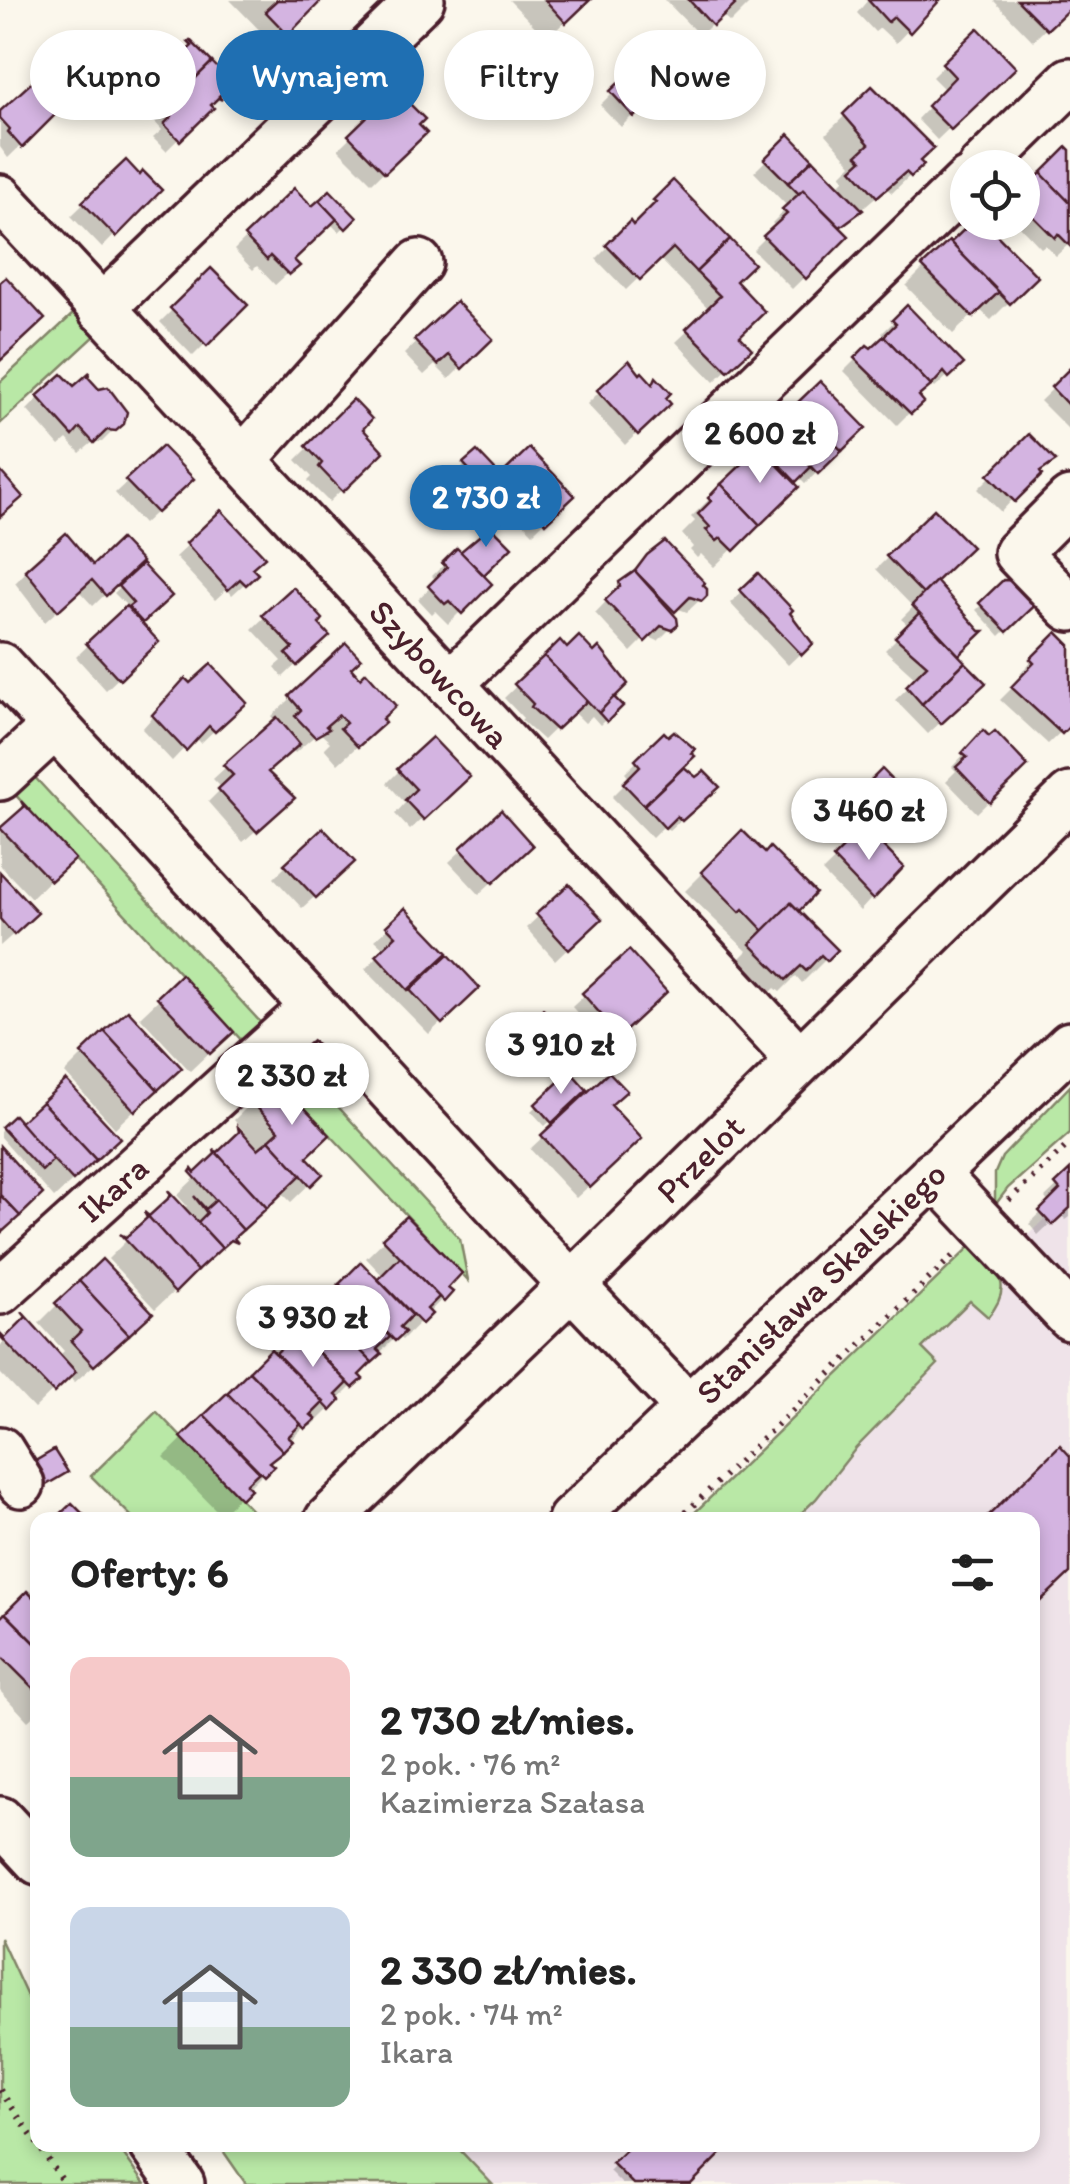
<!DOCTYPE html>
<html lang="pl">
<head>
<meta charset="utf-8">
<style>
	body { margin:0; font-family:Itim,sans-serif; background:#f6f6f6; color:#222; height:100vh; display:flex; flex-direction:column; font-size:38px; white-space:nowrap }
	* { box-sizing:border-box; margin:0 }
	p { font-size:32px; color:#767676 }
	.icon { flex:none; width:55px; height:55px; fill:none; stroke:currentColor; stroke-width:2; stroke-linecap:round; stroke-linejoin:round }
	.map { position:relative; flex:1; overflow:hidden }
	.details { position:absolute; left:30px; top:1512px; width:1010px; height:640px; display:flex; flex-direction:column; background:#fff; border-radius:20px; box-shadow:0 5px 15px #0003 }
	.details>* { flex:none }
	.banner { position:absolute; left:30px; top:30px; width:1010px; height:90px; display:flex; gap:20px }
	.tools { position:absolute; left:950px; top:150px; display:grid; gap:20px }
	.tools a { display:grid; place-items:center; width:90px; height:90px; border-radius:50%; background:#fff; box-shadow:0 5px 15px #0003; font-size:50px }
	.price { position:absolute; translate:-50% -85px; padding:0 22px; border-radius:35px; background:#fff; color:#222; font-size:32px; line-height:65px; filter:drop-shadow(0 2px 5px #0008) }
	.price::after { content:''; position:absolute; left:50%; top:60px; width:30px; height:22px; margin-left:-15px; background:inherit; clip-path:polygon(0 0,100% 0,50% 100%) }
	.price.active { background:#1f6fb2; color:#fff }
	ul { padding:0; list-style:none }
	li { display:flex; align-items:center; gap:30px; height:250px; padding:0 40px }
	li span { display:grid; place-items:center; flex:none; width:280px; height:200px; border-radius:20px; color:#555 }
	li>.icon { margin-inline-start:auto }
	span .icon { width:120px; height:120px; fill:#fffc; stroke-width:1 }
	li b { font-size:42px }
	h2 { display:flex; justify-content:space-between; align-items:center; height:120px; padding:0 40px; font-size:42px }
	.pill { padding:0 35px; border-radius:45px; background:#fff; box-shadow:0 5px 15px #0003; font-size:35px; line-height:90px }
	.pill.active { background:#1f6fb2; color:#fff }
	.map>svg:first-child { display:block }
	.built { fill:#efe3e9 }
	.green { fill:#b9e8a6; stroke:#828468; stroke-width:2.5 }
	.shadow { fill:#0003 }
	.building { fill:#d4b4e1; stroke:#4a1f2b; stroke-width:2.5 }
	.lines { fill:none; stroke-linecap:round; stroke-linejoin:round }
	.minor-casing { stroke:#4a1f2b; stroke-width:52 }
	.path { stroke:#4a1f2b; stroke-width:6; stroke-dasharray:2.5 8; stroke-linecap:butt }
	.minor { stroke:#fbf7ec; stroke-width:45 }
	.labels { text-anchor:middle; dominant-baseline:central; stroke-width:8; stroke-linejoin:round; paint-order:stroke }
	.street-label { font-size:35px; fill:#4a1f2b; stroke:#fbf7ec }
</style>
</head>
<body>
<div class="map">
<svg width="1070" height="2184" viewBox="0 0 1070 2184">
	<rect width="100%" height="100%" fill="#fbf7ec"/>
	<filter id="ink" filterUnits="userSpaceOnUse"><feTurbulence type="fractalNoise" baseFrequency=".01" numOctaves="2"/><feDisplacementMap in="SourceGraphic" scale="20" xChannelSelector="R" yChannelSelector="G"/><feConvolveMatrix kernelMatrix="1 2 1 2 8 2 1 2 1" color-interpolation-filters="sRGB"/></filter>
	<g filter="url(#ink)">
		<polygon class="built" points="1070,1194 1070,2184 259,2184 231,2145 1032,2145 1032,1520 735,1520"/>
		<g class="green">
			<polygon points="75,312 96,335 0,424 0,382"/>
			<polygon points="30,772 263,1025 244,1043 11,790"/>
			<polygon points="284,1048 460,1239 468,1280 265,1066"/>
			<polygon points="1070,1086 1070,1133 1008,1188 995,1205 995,1173 1002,1157"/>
			<path d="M973,1244C996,1270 1016,1284 988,1317L970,1301L922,1348L938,1364L856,1448L816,1499L794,1520H687Z"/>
			<polygon points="156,1412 157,1412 261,1520 135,1520 91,1476"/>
			<polygon points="0,1938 37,2018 38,2145 117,2145 145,2184 0,2184"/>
			<polygon points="219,2145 455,2145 492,2184 246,2184"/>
		</g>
		<g class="shadow">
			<polygon points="230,0 319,0 274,45"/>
			<polygon points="509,0 587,0 547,39"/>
			<polygon points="665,0 753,0 730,23 721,15 700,36"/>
			<polygon points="868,0 937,0 896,43 880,28 875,32 857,13"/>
			<polygon points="993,0 1070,0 1070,5 1033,41"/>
			<polygon points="978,32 1012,68 937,140 917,119 945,90 932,77"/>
			<polygon points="658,48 679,69 621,127 600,105"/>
			<polygon points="169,63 210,108 166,151 153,138 162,130 133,98"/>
			<polygon points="872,89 921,165 892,193 886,188 838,229 846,236 792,289 753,250 776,227 772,223 788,207 754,172 789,138 837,187 845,179 841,175 852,164 826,134"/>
			<polygon points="390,98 423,133 372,183 338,149"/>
			<polygon points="64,103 8,158 0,147 0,114"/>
			<polygon points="1070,153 1070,243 1056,256 1045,245 1041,248 1016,222 1022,222 1022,194"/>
			<polygon points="125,164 159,190 102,248 71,216"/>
			<polygon points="673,183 732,282 737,336 748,349 714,382 676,342 710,310 659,258 626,290 596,259 630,225 633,228 646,216 643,213"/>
			<polygon points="294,191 312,210 354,218 339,232 330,223 291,261 296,266 275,285 257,266 253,270 234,250"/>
			<polygon points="924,268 1034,277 991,320 979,309 953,334 906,286"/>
			<polygon points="211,272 244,305 193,356 160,322"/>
			<polygon points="455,305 489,339 449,379 435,365 424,375 404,354"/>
			<polygon points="907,309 960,364 935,388 930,383 916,397 920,402 897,425 844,371 867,348 871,352 886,337 882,333"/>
			<polygon points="627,365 667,404 625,445 587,404"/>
			<polygon points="1070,372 1070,431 1040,401"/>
			<polygon points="820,384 862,428 805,484 798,477 792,483 796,487 714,567 701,554 697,558 690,550 693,547 682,534 695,521 691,517 758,452 752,446 765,433 768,436"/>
			<polygon points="39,398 122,422 102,442 93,442 80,453 67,439 59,446 27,410"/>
			<polygon points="353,403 359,429 380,452 329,502 308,481 312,477 296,460"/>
			<polygon points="1029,438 1050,459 1001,512 978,489"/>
			<polygon points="162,449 191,479 143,524 115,493"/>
			<polygon points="529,452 571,496 533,533 501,500 494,506 460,470 477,454 500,479"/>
			<polygon points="934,512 933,581 978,633 955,655 982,683 928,734 895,700 917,679 885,650 909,626 901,619 913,607 876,569"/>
			<polygon points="221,514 255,574 232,595 227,589 215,600 175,557"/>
			<polygon points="509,547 480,575 488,584 448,624 435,611 432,614 418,599 437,581 432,576 457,552 460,555"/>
			<polygon points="648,558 705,595 687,612 676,608 670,614 675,624 658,641 647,636 631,652 595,613"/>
			<polygon points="139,562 93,606 79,591 45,622 15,583 27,571"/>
			<polygon points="142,567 168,596 139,624 156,642 106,690 76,657 128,607 114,593"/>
			<polygon points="758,577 810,644 788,665 730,603"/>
			<polygon points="1004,583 1040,597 1000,636 976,610"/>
			<polygon points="293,590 326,636 283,677 275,667 282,661 252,629"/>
			<polygon points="1057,636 1070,648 1070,723 1048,744 1000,700 1024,676 1020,673"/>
			<polygon points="560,644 619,706 600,725 592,716 585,723 573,711 543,740 521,720 523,718 504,698"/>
			<polygon points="346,647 363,741 338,764 324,748 330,742 319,732 295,753 292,749 265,773 280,809 243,842 208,802 222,788 213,779 276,721 272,716"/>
			<polygon points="173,694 242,704 201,743 195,737 172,761 142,729"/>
			<polygon points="983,734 1025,766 977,813 946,781 956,771 952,767"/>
			<polygon points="664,735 680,767 695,780 716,787 669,831 664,826 652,838 612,797 630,779 625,773"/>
			<polygon points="399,771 454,789 410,830 395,814 405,803 387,783"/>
			<polygon points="882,773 907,824 880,847 900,867 860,911 822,872 862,833 841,812"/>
			<polygon points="25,809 71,859 31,898 0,865 0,833"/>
			<polygon points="501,814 518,858 479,894 449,862"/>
			<polygon points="742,834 765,857 813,893 795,911 835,950 802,983 796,976 780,992 775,988 761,1002 729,969 747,951 685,891"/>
			<polygon points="286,866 340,874 302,908 274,878"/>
			<polygon points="0,876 17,931 0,946"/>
			<polygon points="569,888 598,919 555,960 526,928"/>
			<polygon points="405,912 477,988 429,1034 365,969 385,949 375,940"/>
			<polygon points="628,954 664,992 607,1046 572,1007"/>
			<polygon points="181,978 231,1032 190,1071 140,1017"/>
			<polygon points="543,1012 561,1032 543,1049 535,1040 509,1063 499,1053"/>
			<polygon points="83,1055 160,1086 115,1128 65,1073"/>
			<polygon points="570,1074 584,1090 545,1126 531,1111"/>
			<polygon points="609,1075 608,1105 627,1151 576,1198 530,1149"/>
			<polygon points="275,1080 304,1157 320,1174 291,1202 281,1192 155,1309 108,1259 126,1241 187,1206 177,1195 244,1131 234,1120"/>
			<polygon points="14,1118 20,1126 99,1156 54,1198 0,1137 0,1131"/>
			<polygon points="1070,1174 1070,1217 1066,1220 1060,1214 1038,1235 1029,1224 1050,1204 1045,1198"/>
			<polygon points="406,1219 449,1292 402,1340 397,1336 356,1376 359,1379 311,1427 308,1423 267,1463 270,1466 221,1515 164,1457 271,1352 275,1356 300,1333 304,1329 300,1325 361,1266 378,1283 384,1277 366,1258"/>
			<polygon points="57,1305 132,1331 75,1382 68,1376 34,1409 0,1373 0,1346 26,1320 59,1356 64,1351 39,1323"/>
			<polygon points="38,1585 38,1712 28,1721 0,1691 0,1622"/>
			<polygon points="635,2145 726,2145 687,2184 622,2184 609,2171"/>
		</g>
		<g class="building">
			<polygon points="277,0 322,0 288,35 265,11"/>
			<polygon points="545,0 590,0 566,23"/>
			<polygon points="689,0 731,0 735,5 713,26"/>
			<polygon points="868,0 940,0 910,33 894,17 888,22"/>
			<polygon points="1017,0 1070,0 1070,8 1047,30"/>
			<polygon points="978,28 1016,68 951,130 927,106 955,77 942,63"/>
			<polygon points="190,40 212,62 166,108 143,85 170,59 174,64 180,57 176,53 178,51 182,55 192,46 188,42"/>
			<polygon points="658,45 683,69 634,117 610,91"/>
			<polygon points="212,62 236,87 231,85 219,96 222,100 218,98 211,105 214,108 180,141 164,124 172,116 165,108"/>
			<polygon points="41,74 67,103 22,148 8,132 10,129 0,118 0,111"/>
			<polygon points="872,86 934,148 920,161 924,165 911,177 906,172 877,197 852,169 862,160 857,155 869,144 843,114"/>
			<polygon points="390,94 401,106 406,100 425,119 419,125 427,133 385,173 348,135"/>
			<polygon points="789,134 813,159 788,183 764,159"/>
			<polygon points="1067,147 1070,150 1070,203 1041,173"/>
			<polygon points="813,159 863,210 840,227 803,190 799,194 788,183"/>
			<polygon points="126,160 140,175 143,171 162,190 116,237 82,202"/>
			<polygon points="1041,173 1070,203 1070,246 1058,234 1055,238 1022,205 1022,191"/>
			<polygon points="673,180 730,239 696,272 673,248 640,280 606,245 630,221 633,225 656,202 653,200"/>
			<polygon points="294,188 312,206 319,200 337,219 294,260 300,266 289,275 270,256 267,260 244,236"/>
			<polygon points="330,190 357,218 346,229 319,200"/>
			<polygon points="803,190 849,236 806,279 763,236 787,214 782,209"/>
			<polygon points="971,223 980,232 987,225 1038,277 1010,304 950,243"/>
			<polygon points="730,239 754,264 736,281 765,312 740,336 752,349 728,371 686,329 720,296 696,272"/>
			<polygon points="949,241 999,292 973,317 922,266"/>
			<polygon points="211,268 248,305 207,346 170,308"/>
			<polygon points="6,277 45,319 0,361 0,282"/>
			<polygon points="456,301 493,339 462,369 449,355 438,365 414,340"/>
			<polygon points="907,305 964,364 949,378 944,372 931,386 884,336 896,324 892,320"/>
			<polygon points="884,336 931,386 919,396 924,402 911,414 854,358 867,345 871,348"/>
			<polygon points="629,360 640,374 642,372 653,384 656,377 671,393 666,398 671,404 638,435 597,390"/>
			<polygon points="1070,368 1070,407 1051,387"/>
			<polygon points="90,372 88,377 99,389 108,387 127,412 124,424 116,431 107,430 94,443 80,428 73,436 37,396 62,374 74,386"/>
			<polygon points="820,381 866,428 842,451 796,404"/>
			<polygon points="353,399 372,419 363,429 384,452 343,492 319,467 322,463 306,446"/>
			<polygon points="796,404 842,451 818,474 796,451 791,456 780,444 785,439 773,426"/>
			<polygon points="765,429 791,456 796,451 811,467 796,482 755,439"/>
			<polygon points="1029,434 1056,461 1040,472 1042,475 1015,502 988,475"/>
			<polygon points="162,446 194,479 157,513 125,480"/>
			<polygon points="760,447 799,487 760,525 721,484"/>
			<polygon points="529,448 575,496 546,523 501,475"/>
			<polygon points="477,451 514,490 501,503 463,463"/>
			<polygon points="1,472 23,497 0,517 0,473"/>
			<polygon points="721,484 760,525 734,551 721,538 717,541 706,530 710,527 698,514 711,501 708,498"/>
			<polygon points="934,509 972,547 923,594 886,556"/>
			<polygon points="221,510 265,557 252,568 258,574 246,585 240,579 228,590 186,543"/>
			<polygon points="491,526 512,547 484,575 460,552"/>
			<polygon points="66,533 93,565 120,539 142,562 106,596 92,580 58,611 25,570"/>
			<polygon points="665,541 705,583 703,585 707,589 707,596 702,601 690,597 675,612 635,571 647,555"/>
			<polygon points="457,548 492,584 462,614 449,601 445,604 428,586 447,567 442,563"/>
			<polygon points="142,564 172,596 143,623 128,607 133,603 118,586"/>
			<polygon points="635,571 677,618 678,625 672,630 661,626 645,642 605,600 620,586 619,582"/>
			<polygon points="758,573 793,610 790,613 813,644 802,655 740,590"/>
			<polygon points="1003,580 1028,581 1044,597 1007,632 979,603"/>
			<polygon points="936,581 980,631 984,631 959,655 912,605"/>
			<polygon points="293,587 323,619 319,624 330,636 297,666 286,654 293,648 262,615"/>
			<polygon points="126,606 159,642 120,680 86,643"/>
			<polygon points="919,613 965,662 922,704 906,686 927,665 895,637"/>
			<polygon points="1057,632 1070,645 1070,726 1062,734 1011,687 1034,663 1030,659"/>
			<polygon points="579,636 594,652 599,647 628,684 599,713 544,656 560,640 567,648"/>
			<polygon points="346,643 361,659 351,668 360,678 366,672 396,706 382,719 385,723 358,747 340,728 346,723 339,715 326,726 329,729 315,737 295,716 301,710 289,696"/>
			<polygon points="544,656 587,701 556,730 531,707 533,704 514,684"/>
			<polygon points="965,662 986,683 941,724 922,704"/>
			<polygon points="211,664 247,703 215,732 209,726 186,751 152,715 185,678 190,683"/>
			<polygon points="614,697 623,706 607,722 599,713"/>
			<polygon points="277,717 300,744 268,772 295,798 257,832 218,789 233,775 223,765"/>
			<polygon points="983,730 989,736 995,731 1028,766 990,803 956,767 967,757 962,753"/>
			<polygon points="674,731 695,749 691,753 695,756 644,805 623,783 640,766 635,760 664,732 668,736"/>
			<polygon points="432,737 470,777 424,820 405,800 416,789 397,769"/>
			<polygon points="684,767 696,777 704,771 720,787 682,821 677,816 665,828 644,805"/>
			<polygon points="882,769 923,812 891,839 852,799"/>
			<polygon points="21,801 75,859 51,881 0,828 24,807"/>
			<polygon points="501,810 533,846 493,883 460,848"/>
			<polygon points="864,827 904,867 873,900 833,858"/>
			<polygon points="323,828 355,862 316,898 284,864"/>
			<polygon points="742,830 765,853 770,847 816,893 799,911 791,903 764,931 743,909 740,912 701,872"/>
			<polygon points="0,872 38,913 14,935 0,919"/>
			<polygon points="569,884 602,919 569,950 536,914"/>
			<polygon points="791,903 838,950 827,961 821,955 806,971 801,966 786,980 750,944"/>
			<polygon points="405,908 448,953 408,990 376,955 396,936 386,926"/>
			<polygon points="629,950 667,992 620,1036 582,993"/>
			<polygon points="448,954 480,988 442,1024 410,990"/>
			<polygon points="181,974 234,1032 210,1054 157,997"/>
			<polygon points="543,1009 565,1032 550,1046 542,1036 515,1060 503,1046"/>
			<polygon points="128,1010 182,1068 158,1090 104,1031"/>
			<polygon points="104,1031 158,1090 135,1111 81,1053"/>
			<polygon points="570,1071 587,1090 552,1123 535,1104"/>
			<polygon points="609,1072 627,1091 611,1105 642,1139 590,1188 541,1135"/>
			<polygon points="275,1076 330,1135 307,1157 323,1174 311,1186 269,1140 279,1131 250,1100"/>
			<polygon points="66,1080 120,1138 96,1160 42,1102"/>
			<polygon points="42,1102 96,1160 73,1181 19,1123"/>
			<polygon points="14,1115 53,1160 42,1171 1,1127"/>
			<polygon points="238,1127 258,1149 269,1140 301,1175 267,1208 214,1150 218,1152 239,1132"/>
			<polygon points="0,1146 43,1194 20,1216 0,1195"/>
			<polygon points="214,1150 267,1208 243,1230 190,1172 192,1169 195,1173 215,1154"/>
			<polygon points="1070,1170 1070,1208 1052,1225 1039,1211 1060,1190 1055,1184"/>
			<polygon points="168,1190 222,1248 197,1271 144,1212 149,1216 171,1196"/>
			<polygon points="0,1195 20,1216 0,1234"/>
			<polygon points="194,1196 206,1209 216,1200 243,1230 234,1238 238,1243 231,1240 222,1248 198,1222 207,1213"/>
			<polygon points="144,1212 197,1271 175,1293 120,1234 126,1237 147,1218"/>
			<polygon points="406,1216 462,1273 448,1288 453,1292 444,1302 382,1238"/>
			<polygon points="400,1257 439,1297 427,1309 432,1314 422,1324 378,1279"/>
			<polygon points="102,1259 153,1313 129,1335 79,1281"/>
			<polygon points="361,1262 412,1315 400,1327 405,1332 395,1341 339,1284"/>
			<polygon points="79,1281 129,1335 94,1366 71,1341 81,1331 55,1303"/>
			<polygon points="339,1284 390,1337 377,1349 382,1354 372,1363 316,1305"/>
			<polygon points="320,1310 372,1362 359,1375 363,1379 353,1388 298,1332"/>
			<polygon points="22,1312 76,1372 54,1393 0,1336 0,1333 5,1338 26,1317"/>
			<polygon points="298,1332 348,1383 336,1395 341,1400 331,1411 276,1353"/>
			<polygon points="271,1349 324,1402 311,1415 316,1419 305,1429 249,1371"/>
			<polygon points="249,1371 301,1424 288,1437 293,1441 283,1451 227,1393"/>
			<polygon points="227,1393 283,1451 269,1462 274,1466 264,1476 204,1415"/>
			<polygon points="204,1415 259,1472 246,1484 251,1489 241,1499 181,1437"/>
			<polygon points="1060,1445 1070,1456 1070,1573 1032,1609 1032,1520 984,1520"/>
			<polygon points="54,1450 68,1472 46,1485 32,1463"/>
			<polygon points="72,1503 89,1520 54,1520"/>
			<polygon points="27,1591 38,1602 38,1646 5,1613"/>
			<polygon points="5,1613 38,1646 38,1693 0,1655 0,1618"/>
			<polygon points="631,2145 730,2145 691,2184 633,2184 612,2163"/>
		</g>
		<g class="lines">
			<defs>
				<g id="minor">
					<polyline points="981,168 1070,81"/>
					<polyline points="0,198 799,1060"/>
					<polyline points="101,309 421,0"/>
					<polyline points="243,460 419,263"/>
					<polyline points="1070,500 1017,553 1070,608"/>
					<polyline points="0,666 529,1240 689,1409"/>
					<polyline points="450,684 968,181"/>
					<polyline points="0,777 55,726"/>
					<polyline points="934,1173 1070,1317"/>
					<polyline points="0,1291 314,1007"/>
					<polyline points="0,1450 21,1484"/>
					<polyline points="328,1520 572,1285 1070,796"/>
					<polyline points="571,1520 1070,1045"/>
					<polyline points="0,1820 38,1861"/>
					<polyline points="153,2145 181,2184"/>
				</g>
			</defs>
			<use href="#minor" class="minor-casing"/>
			<g class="path">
				<polyline points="1009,1200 1070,1143"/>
				<polyline points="678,1520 958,1251"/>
				<polyline points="0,2090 65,2184"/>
			</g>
			<use href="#minor" class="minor"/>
		</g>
	</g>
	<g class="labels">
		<g class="street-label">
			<text transform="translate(440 674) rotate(47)">Szybowcowa</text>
			<text transform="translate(700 1159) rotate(-45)">Przelot</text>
			<text transform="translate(113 1189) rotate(-42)">Ikara</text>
			<text transform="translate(821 1283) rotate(-44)">Stanisława Skalskiego</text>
		</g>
	</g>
</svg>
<div class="tools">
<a><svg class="icon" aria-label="locate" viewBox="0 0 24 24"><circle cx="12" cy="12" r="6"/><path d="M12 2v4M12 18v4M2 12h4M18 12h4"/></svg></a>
</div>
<b class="price" style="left:760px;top:486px">2 600 zł</b>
<b class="price active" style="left:486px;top:550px">2 730 zł</b>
<b class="price" style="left:869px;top:863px">3 460 zł</b>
<b class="price" style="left:561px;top:1097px">3 910 zł</b>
<b class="price" style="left:292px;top:1128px">2 330 zł</b>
<b class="price" style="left:313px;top:1370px">3 930 zł</b>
<div class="banner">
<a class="pill">Kupno</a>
<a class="pill active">Wynajem</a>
<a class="pill">Filtry</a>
<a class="pill">Nowe</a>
</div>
<section class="details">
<h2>Oferty: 6<svg class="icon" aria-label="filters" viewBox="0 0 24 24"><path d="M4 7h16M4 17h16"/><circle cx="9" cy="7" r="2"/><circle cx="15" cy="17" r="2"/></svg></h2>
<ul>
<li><span style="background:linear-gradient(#f6c9c9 60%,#7fa58c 0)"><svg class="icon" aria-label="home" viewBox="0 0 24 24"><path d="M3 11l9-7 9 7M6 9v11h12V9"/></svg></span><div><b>2 730 zł/mies.</b><p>2 pok. · 76 m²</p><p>Kazimierza Szałasa</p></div></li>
<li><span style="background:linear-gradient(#c9d6e8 60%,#7fa58c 0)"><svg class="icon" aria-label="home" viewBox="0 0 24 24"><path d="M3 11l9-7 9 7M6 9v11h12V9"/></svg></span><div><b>2 330 zł/mies.</b><p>2 pok. · 74 m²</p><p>Ikara</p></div></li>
</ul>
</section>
</div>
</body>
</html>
